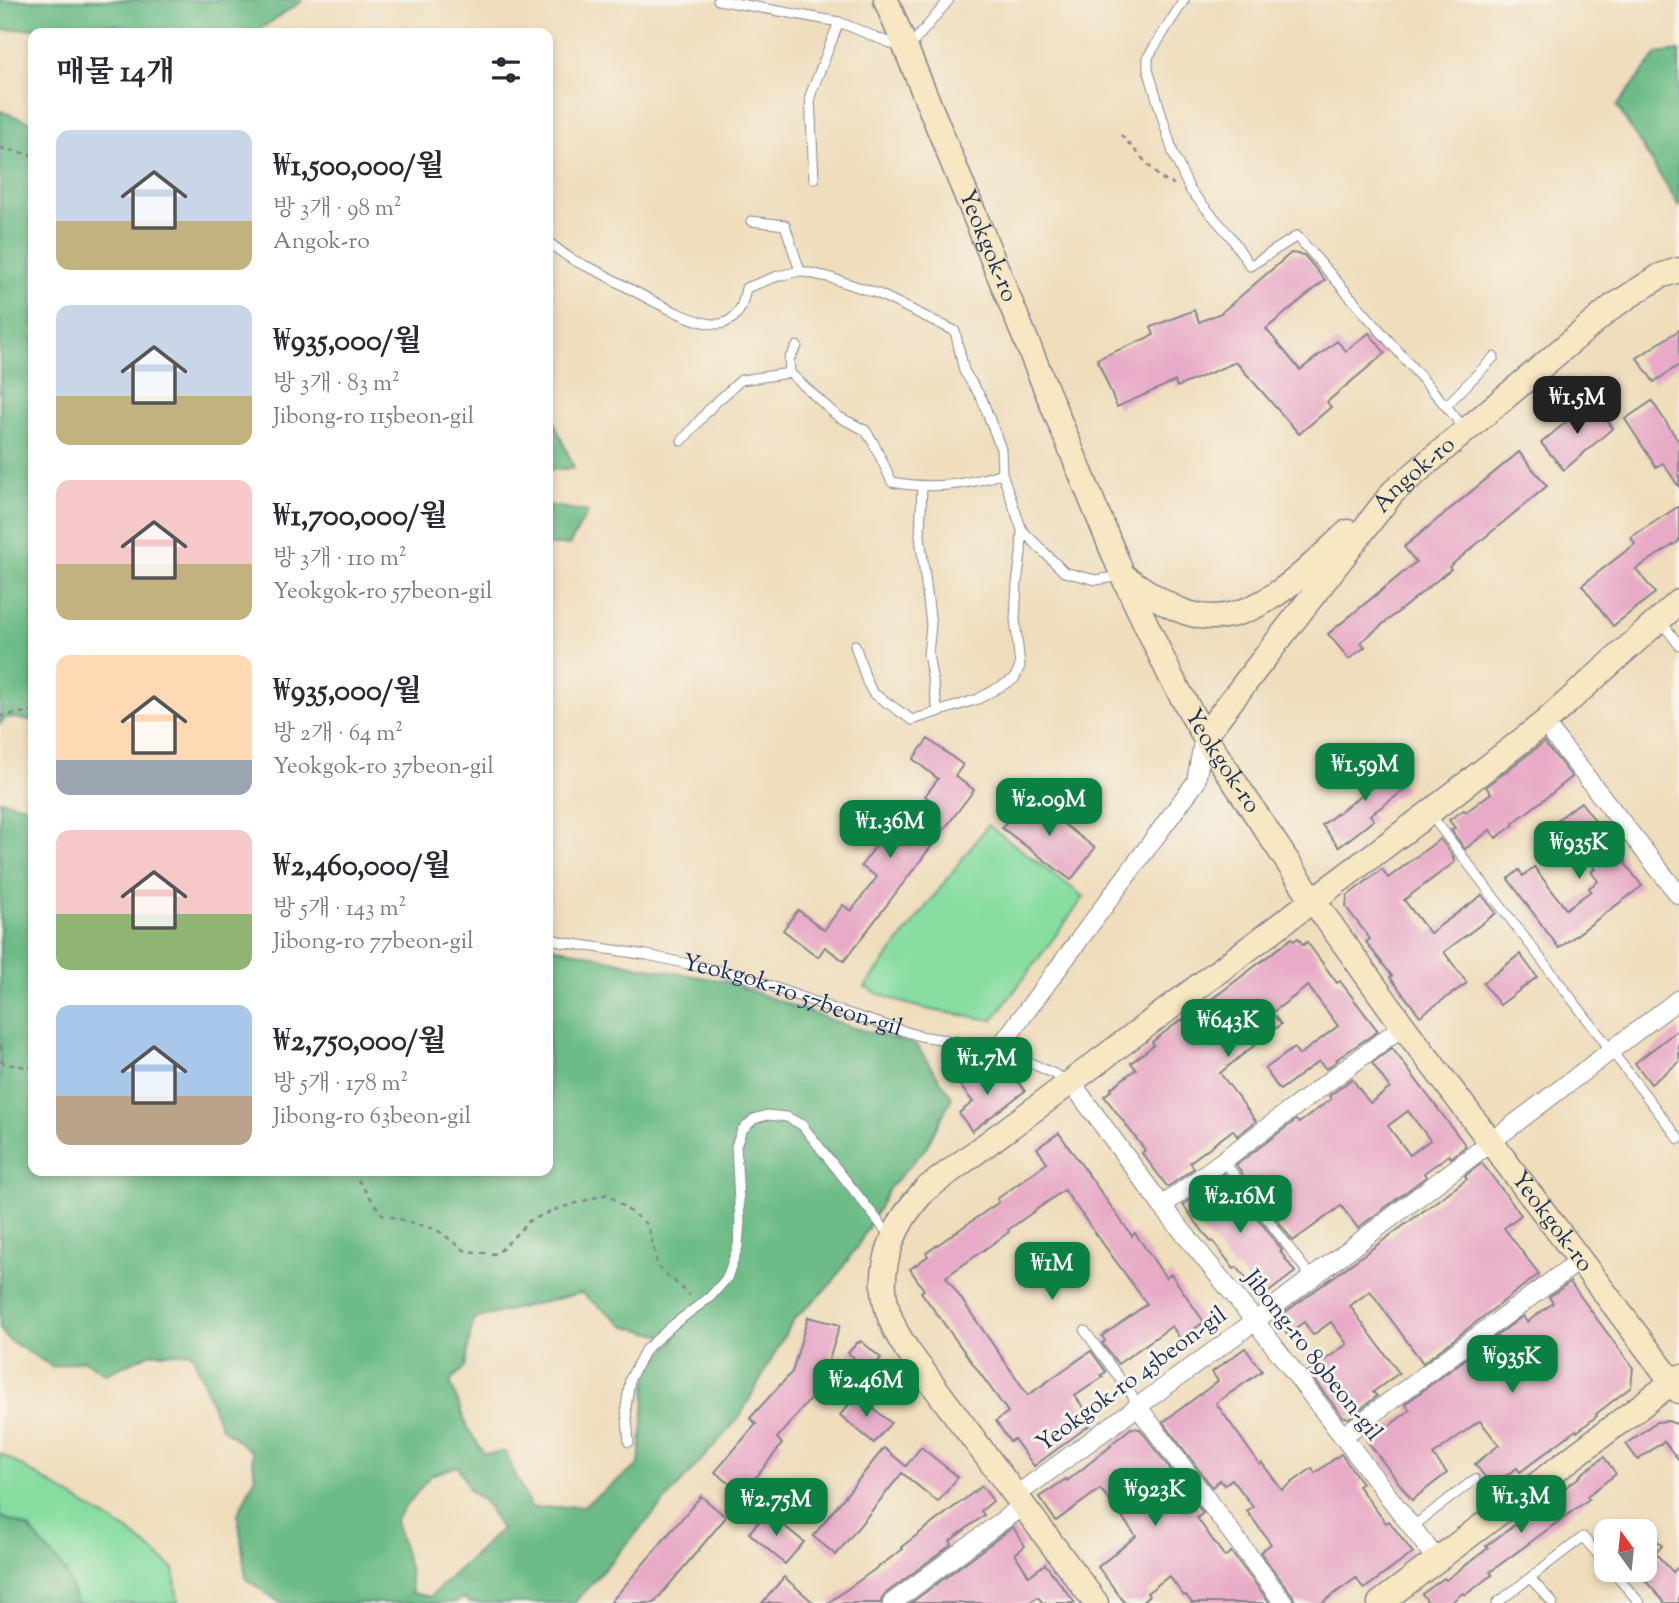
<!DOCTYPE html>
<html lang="ko">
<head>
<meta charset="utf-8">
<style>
	body { margin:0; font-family:"Sorts Mill Goudy","Noto Serif KR",serif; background:#f2f2f3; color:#2b2b33; height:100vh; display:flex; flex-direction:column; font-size:26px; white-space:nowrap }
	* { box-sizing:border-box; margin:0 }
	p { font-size:23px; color:#7c7c81 }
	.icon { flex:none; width:38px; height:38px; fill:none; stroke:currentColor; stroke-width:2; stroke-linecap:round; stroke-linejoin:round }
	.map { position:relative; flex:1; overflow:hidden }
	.side { position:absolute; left:28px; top:28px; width:525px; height:1148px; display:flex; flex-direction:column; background:#fff; border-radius:14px; box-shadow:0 4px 10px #0003 }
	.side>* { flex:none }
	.needle { width:46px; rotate:345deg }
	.controls { position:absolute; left:1594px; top:1519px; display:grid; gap:14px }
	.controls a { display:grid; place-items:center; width:63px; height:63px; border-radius:14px; background:#fff; box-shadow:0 4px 10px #0003; font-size:35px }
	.price { position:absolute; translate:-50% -60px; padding:0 16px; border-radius:14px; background:#0b8043; color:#fff; font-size:23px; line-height:46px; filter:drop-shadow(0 2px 4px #0008) }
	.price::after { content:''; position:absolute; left:50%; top:42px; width:21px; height:16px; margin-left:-10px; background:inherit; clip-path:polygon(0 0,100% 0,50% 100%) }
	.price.current { background:#222; color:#fff }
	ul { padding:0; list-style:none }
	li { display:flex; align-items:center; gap:21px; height:175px; padding:0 28px }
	li span { display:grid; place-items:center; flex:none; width:196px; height:140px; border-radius:14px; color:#555 }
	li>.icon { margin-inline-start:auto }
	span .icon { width:84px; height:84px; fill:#fffc; stroke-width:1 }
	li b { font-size:30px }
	h2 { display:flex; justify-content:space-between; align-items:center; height:84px; padding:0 28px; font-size:30px }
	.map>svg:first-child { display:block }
	.green { fill:#87dda0; stroke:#51867f; stroke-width:2 }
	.forest { fill:#6dbc86; stroke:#447672; stroke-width:2; fill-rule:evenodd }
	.building { fill:#e8abc7; fill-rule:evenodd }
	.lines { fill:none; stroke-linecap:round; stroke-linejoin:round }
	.lane-casing { stroke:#85868d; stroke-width:11 }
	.street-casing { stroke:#85868d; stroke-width:20 }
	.secondary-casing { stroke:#85868d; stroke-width:27 }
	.path { stroke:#85868d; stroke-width:2.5; stroke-dasharray:5 5; stroke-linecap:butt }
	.lane { stroke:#fff; stroke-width:9 }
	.street { stroke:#fff; stroke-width:18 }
	.secondary { stroke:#f7e8c3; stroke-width:24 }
	.labels { text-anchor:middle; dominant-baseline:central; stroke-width:6; stroke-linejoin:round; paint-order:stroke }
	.street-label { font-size:24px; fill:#1b2f5e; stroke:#f7f3e8 }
</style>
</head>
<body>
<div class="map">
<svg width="1679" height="1603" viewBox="0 0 1679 1603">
	<rect width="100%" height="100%" fill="#f7f3e8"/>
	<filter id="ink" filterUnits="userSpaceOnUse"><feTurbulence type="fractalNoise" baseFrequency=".0143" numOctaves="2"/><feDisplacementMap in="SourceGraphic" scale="14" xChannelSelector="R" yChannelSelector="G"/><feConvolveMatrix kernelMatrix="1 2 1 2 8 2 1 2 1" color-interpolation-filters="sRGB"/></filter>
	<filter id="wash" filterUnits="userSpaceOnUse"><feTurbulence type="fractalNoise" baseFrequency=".00686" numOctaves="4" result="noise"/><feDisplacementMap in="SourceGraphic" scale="28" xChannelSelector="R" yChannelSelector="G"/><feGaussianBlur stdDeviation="1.57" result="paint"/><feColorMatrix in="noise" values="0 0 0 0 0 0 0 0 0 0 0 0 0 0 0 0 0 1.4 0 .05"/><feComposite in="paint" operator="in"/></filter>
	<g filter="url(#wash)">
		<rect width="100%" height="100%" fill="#efddbc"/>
		<g class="green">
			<path d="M988,825L1084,897L993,1020C949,1013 904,1009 865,987Z"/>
			<polygon points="0,1453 131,1533 174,1569 178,1603 0,1603"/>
		</g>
		<g class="forest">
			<polygon points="0,0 301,0 302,1 254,33 164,33 116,25 0,30"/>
			<polygon points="1679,51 1679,206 1617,106 1657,54"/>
			<polygon points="0,111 33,123 33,721 7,717 0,724"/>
			<polygon points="548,411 552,417 574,468 548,470"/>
			<polygon points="548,505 588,512 569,545 548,545"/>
			<path d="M0,800L33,808V1171H548V945L641,967L724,981L848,1026L916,1045L952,1097L926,1148L890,1187L860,1242L832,1283L793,1320L739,1418L574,1603H469L464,1598L453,1603H281L246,1579L238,1514L255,1478L252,1452L221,1427L192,1353H151L106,1374L84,1360L53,1367L9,1340L0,1329ZM581,1293L626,1326L675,1339L648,1368L639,1465L583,1506L531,1508L505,1452L484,1454L467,1427L450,1381L465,1367L473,1319ZM458,1466L471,1492L483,1500L501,1529L430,1597L412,1593L409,1568L395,1520L431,1475Z"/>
			<polygon points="0,1516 29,1528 65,1571 77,1603 0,1603"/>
		</g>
		<g id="blocks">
			<g class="building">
				<polygon points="1291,253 1304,255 1325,280 1266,329 1300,370 1337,341 1346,351 1369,333 1385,353 1327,402 1331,407 1299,434 1236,362 1177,387 1175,381 1117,407 1097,359 1154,335 1151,327 1194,310 1199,322 1221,313"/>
				<polygon points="1679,330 1679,365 1654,382 1637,358"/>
				<polygon points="1591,401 1613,428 1564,470 1541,443"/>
				<polygon points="1652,401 1679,442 1679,487 1663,463 1656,467 1625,419"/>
				<polygon points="1519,452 1547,486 1449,567 1451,569 1361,642 1365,647 1349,659 1328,634 1416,562 1404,547"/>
				<polygon points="1679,506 1679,541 1636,569 1655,593 1613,626 1582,585 1635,544 1631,537"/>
				<polygon points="928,739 963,765 955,776 974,790 844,961 825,947 818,957 783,930 798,910 824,930 843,905 851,911 877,877 861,866 893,823 905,831 909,827 911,829 933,802 925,796 938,779 913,759"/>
				<polygon points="1544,742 1572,777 1551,794 1513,823 1514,825 1496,838 1490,830 1465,849 1451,830 1455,828 1449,820 1464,810 1466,812 1491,793 1486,787"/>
				<polygon points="1383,757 1406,789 1370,815 1374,820 1339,847 1322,825 1372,787 1361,772"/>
				<polygon points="1027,796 1095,848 1071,880 1002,828"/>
				<polygon points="1581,802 1626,862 1625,863 1642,886 1559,948 1508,879 1519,870 1523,876 1534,867 1566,909 1591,891 1589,888 1598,881 1591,872 1595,869 1568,834 1563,837 1555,826 1559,823 1557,820"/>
				<polygon points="1440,839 1454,857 1453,858 1455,862 1404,900 1430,933 1482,895 1496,913 1444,952 1467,983 1420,1016 1390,977 1392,976 1366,942 1370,939 1346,907 1347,896 1382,869 1388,878"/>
				<polygon points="1292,938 1294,941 1298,938 1303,945 1307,942 1337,983 1340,981 1378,1031 1337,1059 1338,1060 1326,1069 1319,1061 1280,1090 1265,1069 1294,1048 1299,1055 1338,1026 1308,986 1272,1013 1281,1024 1220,1073 1256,1121 1237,1136 1233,1130 1190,1162 1194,1168 1169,1186 1167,1186 1142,1153 1145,1150 1104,1096 1112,1090 1111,1088 1136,1069 1131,1063 1154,1045 1152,1042 1182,1019 1183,1021"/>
				<polygon points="1520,954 1537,977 1500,1005 1483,983"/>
				<polygon points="1679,1029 1679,1062 1651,1084 1635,1063"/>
				<path d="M1392,1048L1466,1146L1451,1158L1449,1155L1424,1173L1426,1177L1358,1228L1341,1206L1293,1241L1236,1165L1296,1120L1299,1123L1331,1099L1329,1096L1352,1079L1370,1103L1390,1088L1372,1063ZM1408,1111L1430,1140L1410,1155L1388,1126Z"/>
				<polygon points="978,1068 992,1087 1011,1073 1025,1091 972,1131 959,1113 973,1102 958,1083"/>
				<polygon points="1059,1133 1132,1236 1135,1233 1166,1278 1171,1274 1204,1322 1180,1339 1172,1326 1118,1364 1102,1343 1105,1341 1102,1336 1147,1304 1064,1190 1008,1230 1009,1232 946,1277 1028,1395 1091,1351 1106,1372 1101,1375 1103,1377 1075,1396 1094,1422 1034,1466 1014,1439 1010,1442 996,1421 1008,1412 921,1292 924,1290 910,1269 928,1256 926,1253 999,1202 997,1199 1047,1163 1037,1148"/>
				<polygon points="1482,1163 1521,1215 1504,1228 1539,1274 1423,1363 1370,1291 1350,1306 1399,1373 1373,1392 1377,1396 1349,1418 1343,1417 1308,1372 1347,1344 1331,1322 1313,1335 1304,1322 1287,1334 1276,1319 1467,1179 1465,1176"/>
				<polygon points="1224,1174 1282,1250 1280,1251 1295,1272 1261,1298 1237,1267 1234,1269 1213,1241 1211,1242 1183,1205"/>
				<polygon points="1570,1282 1633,1368 1631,1387 1596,1414 1597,1416 1577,1432 1576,1430 1520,1472 1517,1468 1492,1486 1475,1464 1499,1445 1480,1421 1476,1423 1433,1455 1447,1473 1412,1500 1368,1442 1410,1410 1405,1404 1523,1316 1527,1322 1553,1303 1549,1297"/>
				<polygon points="808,1317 840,1325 820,1388 777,1438 782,1444 743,1494 715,1472 756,1424 750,1418 792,1372"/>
				<polygon points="861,1341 881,1358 878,1361 882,1364 874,1374 848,1353 858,1342 859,1343"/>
				<polygon points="1245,1348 1262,1371 1216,1403 1260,1465 1262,1463 1282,1490 1312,1468 1315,1473 1341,1454 1362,1483 1358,1486 1386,1523 1389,1521 1413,1553 1364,1589 1356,1578 1322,1603 1295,1603 1293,1596 1260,1552 1271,1544 1247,1511 1253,1507 1232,1479 1224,1485 1220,1480 1212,1487 1163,1422 1218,1381 1212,1372"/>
				<polygon points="857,1395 891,1423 874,1443 840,1415"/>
				<polygon points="1668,1421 1679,1425 1679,1461 1664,1441 1638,1460 1626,1444 1656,1422"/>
				<polygon points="1131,1428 1140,1429 1203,1513 1197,1518 1225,1557 1231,1552 1270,1603 1192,1603 1186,1595 1184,1596 1169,1576 1147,1593 1149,1596 1141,1603 1125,1603 1098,1567 1136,1536 1102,1491 1100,1489 1056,1521 1039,1497 1066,1479 1067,1481 1111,1446 1110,1445"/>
				<polygon points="921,1447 958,1477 938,1502 902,1473 836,1555 813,1536 884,1448 906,1466"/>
				<polygon points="1604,1457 1616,1474 1587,1496 1589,1499 1490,1572 1492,1575 1465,1595 1463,1593 1450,1603 1429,1603 1422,1594 1444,1578 1446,1580 1488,1548 1486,1546 1581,1476 1580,1475"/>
				<polygon points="982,1486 993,1501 981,1511 984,1515 950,1541 952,1544 885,1594 882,1598 881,1603 828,1603 903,1549 901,1547"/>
				<polygon points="701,1496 726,1517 654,1603 610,1603"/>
				<polygon points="767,1512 804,1542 785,1564 749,1533"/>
				<polygon points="1013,1527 1025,1546 1015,1554 1029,1576 1045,1564 1075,1603 1043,1603 1038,1597 1028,1603 911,1603"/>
				<polygon points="1653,1537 1662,1546 1655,1553 1673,1572 1679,1566 1679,1603 1665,1603 1636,1570 1645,1570 1645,1542 1646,1543"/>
				<polygon points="784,1577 814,1603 762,1603"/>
			</g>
		</g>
	</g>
	<g filter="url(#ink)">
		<use href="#blocks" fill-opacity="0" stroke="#85868d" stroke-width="2"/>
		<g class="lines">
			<defs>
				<g id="lane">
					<polyline points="718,0 839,22 907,50 949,0"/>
					<polyline points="1184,0 1148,57 1148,69 1173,153 1190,190 1231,237 1250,266 1297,236 1446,406 1494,357"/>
					<polyline points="814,179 810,96 839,22"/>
					<polyline points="751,221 785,225 800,271"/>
					<path d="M548,242C555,247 562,253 570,258C579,264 590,267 599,272C623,284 700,332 724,323C740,317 743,304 746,288L778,276L800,271L828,277L879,294L955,331L964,371L982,399L1001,449L1002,473L1022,530L1064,572L1096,580L1122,576"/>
					<path d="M797,346L789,359L790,373L837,416L865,430L873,442L892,482C928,489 968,486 1002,473"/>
					<polyline points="1446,406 1465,429"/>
					<polyline points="682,441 711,407 741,380 790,373"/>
					<polyline points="922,486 920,536 931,625 928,654 938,712"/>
					<polyline points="1660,620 1679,645"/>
					<polyline points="855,645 867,682 873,693 912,720 978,699 1014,679 1020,666 1015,619 1017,583 1021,554 1022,530"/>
					<polyline points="1430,814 1679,1139"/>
					<path id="s1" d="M548,937L561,942L647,955L743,976L834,1009L920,1036L999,1048L1067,1080"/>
					<polyline points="1223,1160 1312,1278"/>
					<polyline points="1085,1331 1131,1394 1138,1407"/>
					<polyline points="629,1442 626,1408 630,1379 645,1350 674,1324 710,1297 727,1278 738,1246 740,1221 736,1146 742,1130 754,1119 767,1115 787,1117 802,1125 890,1236"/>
					<polyline points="1412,1527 1475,1479"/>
					<polyline points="1611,1570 1640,1603"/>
					<polyline points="1530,1578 1553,1603"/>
					<polyline points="1497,1603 1583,1537 1606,1564"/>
				</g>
				<g id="street">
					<polyline points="1544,723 1679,895"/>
					<polyline points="999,1048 1196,782 1204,736"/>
					<polyline points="1071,1082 1162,1206 1255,1321 1437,1560"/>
					<polyline points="1162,1206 1403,1026"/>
					<polyline points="1138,1407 1284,1603"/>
					<polyline points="1343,1436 1580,1260"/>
					<polyline points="1015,1496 1255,1321 1679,999"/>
					<polyline points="892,1603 1022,1506"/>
				</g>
				<g id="secondary">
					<path id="s2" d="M886,0L1123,576L1171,677L1204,736L1313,900L1403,1026L1679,1391"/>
					<path d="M1123,576C1144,589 1165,606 1188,613C1250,634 1307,569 1348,532"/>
					<path id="s3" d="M1204,736L1393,492L1612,307L1660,276L1679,270"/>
					<path d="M1096,1603L913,1358C904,1346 896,1334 891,1320C872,1273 893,1223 926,1189L1071,1082L1429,813L1544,723L1679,602"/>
					<polyline points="1380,1603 1679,1377"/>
				</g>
			</defs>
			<use href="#lane" class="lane-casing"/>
			<use href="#street" class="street-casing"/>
			<use href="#secondary" class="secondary-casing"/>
			<g class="path">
				<polyline points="1121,135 1161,179 1174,184"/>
				<polyline points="0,148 33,155"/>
				<polyline points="0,716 33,711"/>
				<polyline points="0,1061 7,1064 33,1068"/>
				<polyline points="353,1171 355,1176 382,1214 437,1230 466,1251 497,1254 529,1221 557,1209 607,1194 648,1225 658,1267 690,1295"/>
			</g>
			<use href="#lane" class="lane"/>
			<use href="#street" class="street"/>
			<use href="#secondary" class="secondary"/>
		</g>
	</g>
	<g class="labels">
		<g class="street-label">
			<text stroke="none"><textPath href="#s2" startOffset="266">Yeokgok-ro</textPath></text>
			<text stroke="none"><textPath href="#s3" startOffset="336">Angok-ro</textPath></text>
			<text stroke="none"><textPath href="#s2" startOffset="833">Yeokgok-ro</textPath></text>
			<text stroke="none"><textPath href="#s1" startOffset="252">Yeokgok-ro 57beon-gil</textPath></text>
			<text stroke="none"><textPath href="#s2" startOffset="1400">Yeokgok-ro</textPath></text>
			<text transform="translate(1312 1356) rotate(52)">Jibong-ro 89beon-gil</text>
			<text transform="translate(1132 1380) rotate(-36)">Yeokgok-ro 45beon-gil</text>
		</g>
	</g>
</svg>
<div class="controls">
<a><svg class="needle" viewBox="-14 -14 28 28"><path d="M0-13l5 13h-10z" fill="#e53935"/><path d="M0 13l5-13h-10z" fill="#7c7c81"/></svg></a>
</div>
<b class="price current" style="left:1577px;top:436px">₩1.5M</b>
<b class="price" style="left:1365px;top:803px">₩1.59M</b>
<b class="price" style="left:1049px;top:838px">₩2.09M</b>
<b class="price" style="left:890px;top:860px">₩1.36M</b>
<b class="price" style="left:1579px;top:881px">₩935K</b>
<b class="price" style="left:1228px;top:1059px">₩643K</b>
<b class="price" style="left:987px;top:1097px">₩1.7M</b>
<b class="price" style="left:1240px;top:1235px">₩2.16M</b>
<b class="price" style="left:1052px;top:1302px">₩1M</b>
<b class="price" style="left:1512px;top:1395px">₩935K</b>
<b class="price" style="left:866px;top:1419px">₩2.46M</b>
<b class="price" style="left:1155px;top:1528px">₩923K</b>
<b class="price" style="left:1521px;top:1535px">₩1.3M</b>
<b class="price" style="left:776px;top:1538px">₩2.75M</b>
<section class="side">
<h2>매물 14개<svg class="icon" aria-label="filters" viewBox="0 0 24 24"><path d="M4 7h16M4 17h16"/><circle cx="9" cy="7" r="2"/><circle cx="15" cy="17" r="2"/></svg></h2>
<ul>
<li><span style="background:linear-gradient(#c9d6e8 65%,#c2b280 0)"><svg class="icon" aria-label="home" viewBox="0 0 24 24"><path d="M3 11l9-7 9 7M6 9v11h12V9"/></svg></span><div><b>₩1,500,000/월</b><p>방 3개 · 98 m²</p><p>Angok-ro</p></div></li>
<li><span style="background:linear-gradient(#c9d6e8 65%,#c2b280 0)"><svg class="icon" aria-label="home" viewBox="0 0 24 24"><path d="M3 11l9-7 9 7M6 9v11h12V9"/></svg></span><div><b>₩935,000/월</b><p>방 3개 · 83 m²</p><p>Jibong-ro 115beon-gil</p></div></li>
<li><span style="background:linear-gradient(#f6c9c9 60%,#c2b280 0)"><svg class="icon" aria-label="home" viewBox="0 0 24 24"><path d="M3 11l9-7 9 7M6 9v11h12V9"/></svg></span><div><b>₩1,700,000/월</b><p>방 3개 · 110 m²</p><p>Yeokgok-ro 57beon-gil</p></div></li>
<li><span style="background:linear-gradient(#ffd9b3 75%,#9aa5b1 0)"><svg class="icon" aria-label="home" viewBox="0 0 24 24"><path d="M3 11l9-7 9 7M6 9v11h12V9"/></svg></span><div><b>₩935,000/월</b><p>방 2개 · 64 m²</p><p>Yeokgok-ro 37beon-gil</p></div></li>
<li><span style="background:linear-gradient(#f6c9c9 60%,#8fb573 0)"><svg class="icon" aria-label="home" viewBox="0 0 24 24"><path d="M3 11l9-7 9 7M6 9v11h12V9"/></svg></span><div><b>₩2,460,000/월</b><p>방 5개 · 143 m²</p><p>Jibong-ro 77beon-gil</p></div></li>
<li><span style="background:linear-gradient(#a9c7e8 65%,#b9a48a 0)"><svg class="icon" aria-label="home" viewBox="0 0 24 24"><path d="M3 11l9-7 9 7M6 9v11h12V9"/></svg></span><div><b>₩2,750,000/월</b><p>방 5개 · 178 m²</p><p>Jibong-ro 63beon-gil</p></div></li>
</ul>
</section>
</div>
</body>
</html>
